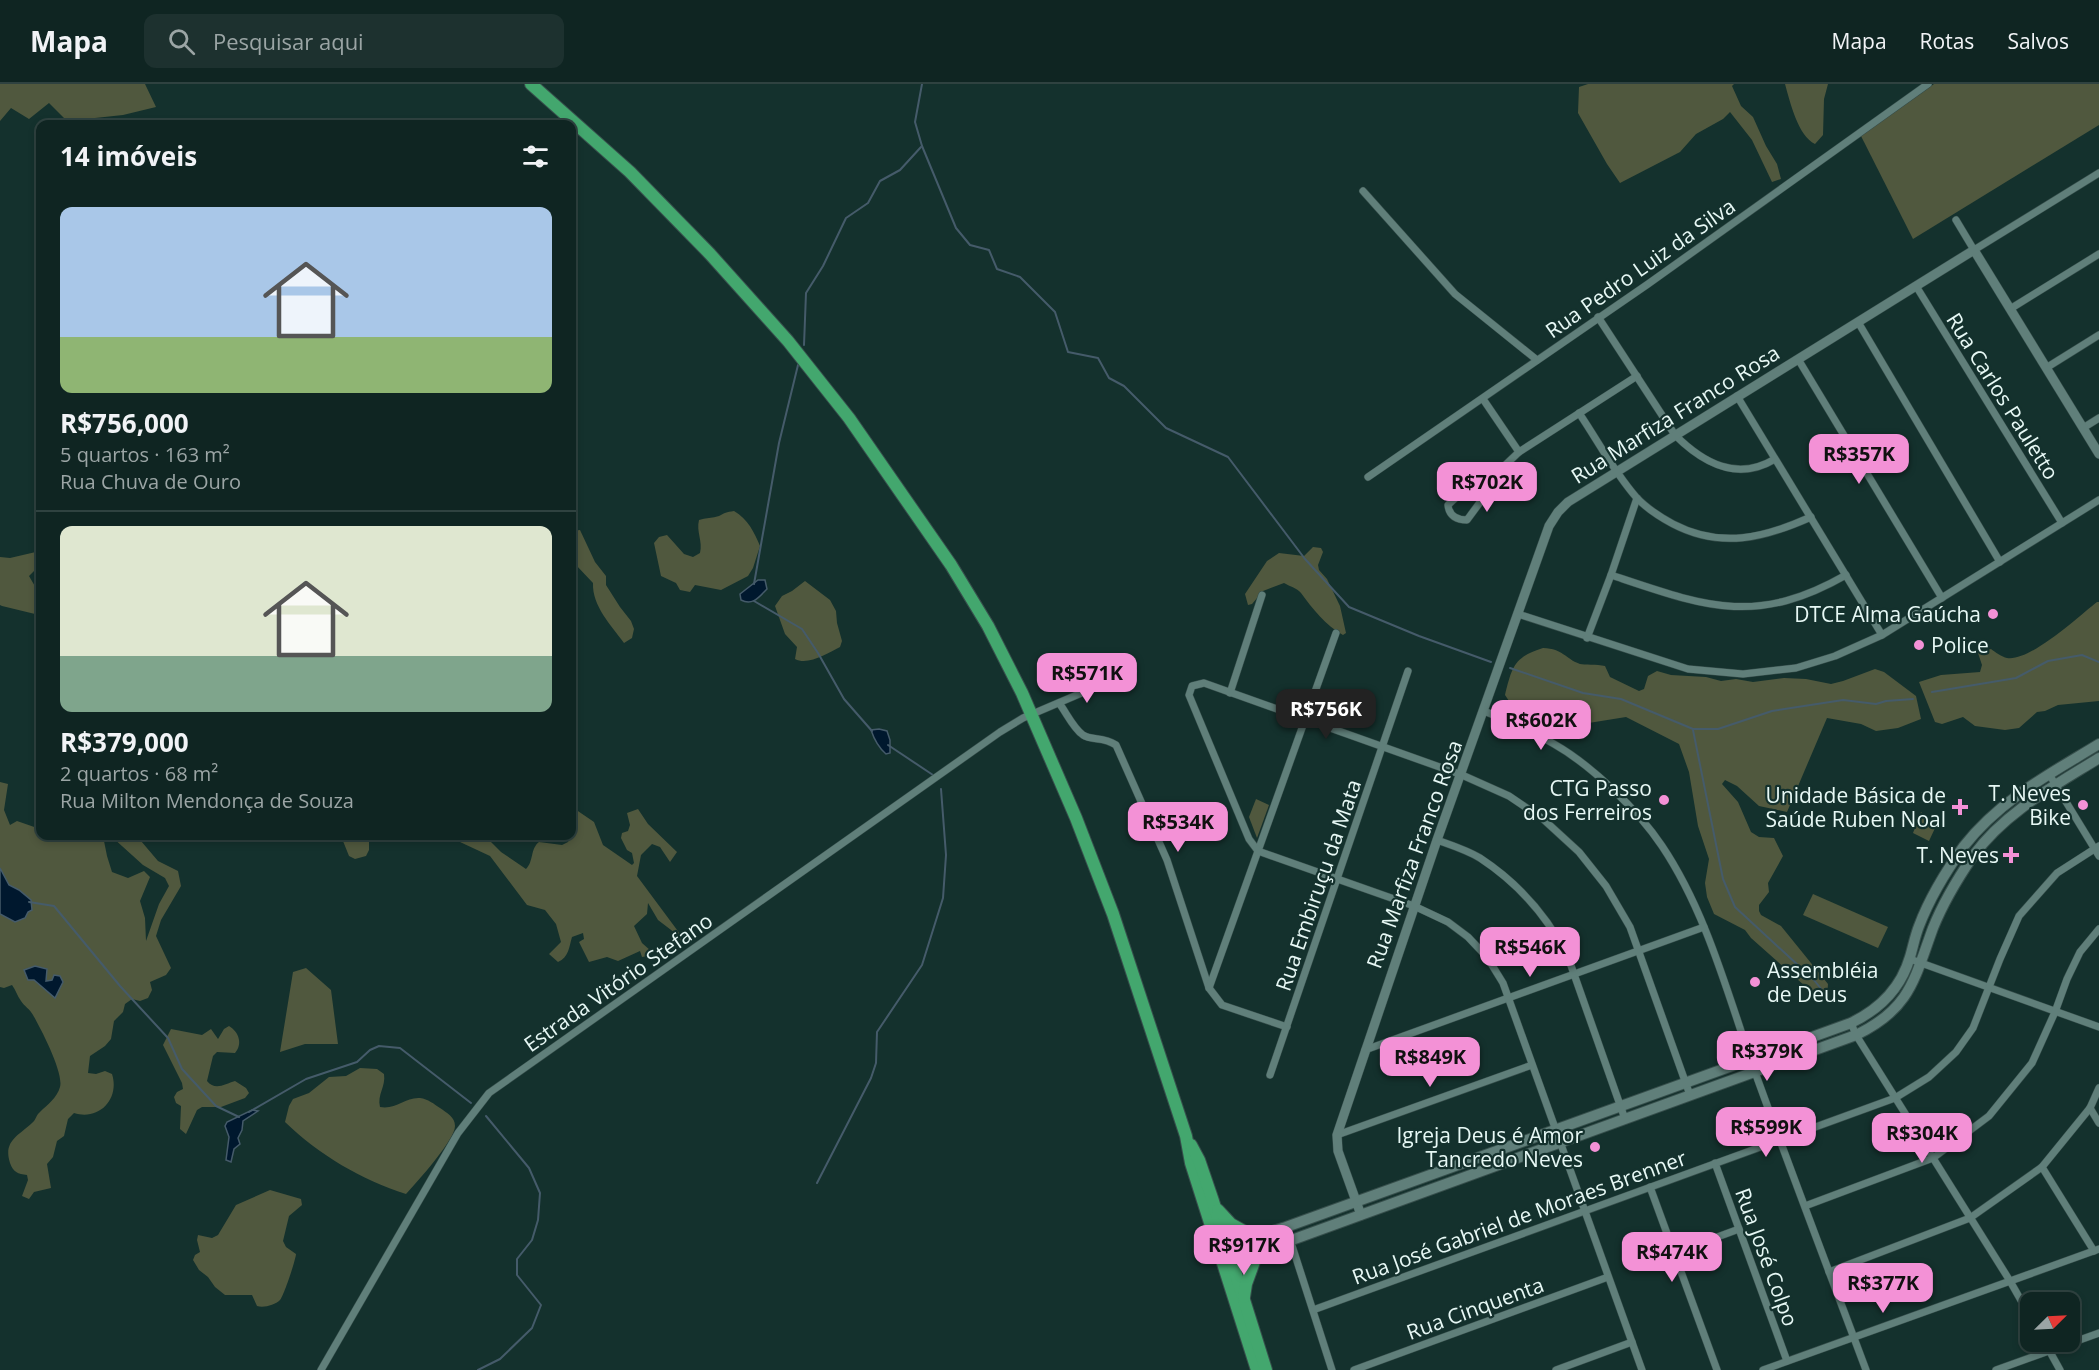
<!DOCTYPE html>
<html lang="pt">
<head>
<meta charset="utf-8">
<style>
	body { margin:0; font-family:"Open Sans",sans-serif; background:#1d312f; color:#f1f3f6; height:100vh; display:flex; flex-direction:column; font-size:22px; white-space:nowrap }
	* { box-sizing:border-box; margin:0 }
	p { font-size:20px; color:#9ba5a5 }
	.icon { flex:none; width:33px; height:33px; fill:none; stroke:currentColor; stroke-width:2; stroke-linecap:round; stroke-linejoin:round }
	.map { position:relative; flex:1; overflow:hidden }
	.drawer { position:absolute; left:36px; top:36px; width:540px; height:720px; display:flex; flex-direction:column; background:#0f2522; border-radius:12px; box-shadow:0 3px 9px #0003,0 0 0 2px #2f4240 }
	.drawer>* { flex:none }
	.needle { width:39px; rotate:66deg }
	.fabs { position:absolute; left:2020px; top:1208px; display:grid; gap:12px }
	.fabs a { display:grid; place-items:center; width:60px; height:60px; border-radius:12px; background:#0f2522; box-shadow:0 3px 9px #0003,0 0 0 2px #2f4240; font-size:30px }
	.price { position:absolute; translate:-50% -51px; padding:0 14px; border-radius:12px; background:#f391d6; color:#111; font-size:20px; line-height:39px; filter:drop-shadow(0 2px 3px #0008) }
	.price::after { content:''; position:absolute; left:50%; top:36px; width:18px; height:14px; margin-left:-9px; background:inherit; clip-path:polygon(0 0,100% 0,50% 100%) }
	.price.on { background:#222; color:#fff }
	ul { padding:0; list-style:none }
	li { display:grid; align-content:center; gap:12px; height:318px; padding:0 24px }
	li+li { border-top:2px solid #2f4240 }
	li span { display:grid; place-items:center; height:186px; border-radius:12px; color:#555 }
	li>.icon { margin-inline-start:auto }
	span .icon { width:108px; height:108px; fill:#fffc; stroke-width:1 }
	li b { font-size:26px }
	h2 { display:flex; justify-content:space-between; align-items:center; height:72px; padding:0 24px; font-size:26px }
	header { display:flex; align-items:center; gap:36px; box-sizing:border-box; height:84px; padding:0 30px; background:#0f2522; border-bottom:2px solid #2f4240 }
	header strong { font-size:28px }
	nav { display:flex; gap:33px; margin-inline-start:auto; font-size:21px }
	.search { width:420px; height:54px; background:#1d312f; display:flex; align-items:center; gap:15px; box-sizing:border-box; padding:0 21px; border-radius:12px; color:#9ba5a5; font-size:22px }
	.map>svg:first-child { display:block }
	.green { fill:#50583e }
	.water { fill:#00182e; stroke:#455b6a; stroke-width:1.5 }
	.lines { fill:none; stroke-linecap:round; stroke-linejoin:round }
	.stream { stroke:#455b6a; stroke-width:2 }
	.minor-casing { stroke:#374f4c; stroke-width:8 }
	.tertiary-casing { stroke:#374f4c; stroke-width:10 }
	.secondary-casing { stroke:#374f4c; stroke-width:12 }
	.trunk-casing { stroke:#374f4c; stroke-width:14 }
	.minor { stroke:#607f7a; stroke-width:7 }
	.tertiary { stroke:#607f7a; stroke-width:9 }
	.secondary { stroke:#607f7a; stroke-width:10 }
	.trunk { stroke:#43a76e; stroke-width:12 }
	.poi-dot { fill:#f391d6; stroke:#14312d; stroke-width:2 }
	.labels { text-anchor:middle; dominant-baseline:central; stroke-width:4.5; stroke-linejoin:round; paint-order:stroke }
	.street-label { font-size:21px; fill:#e7f8f5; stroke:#14312d }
	.poi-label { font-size:21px; fill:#e7f8f5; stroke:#14312d; text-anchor:end }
</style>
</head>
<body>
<header>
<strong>Mapa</strong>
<div class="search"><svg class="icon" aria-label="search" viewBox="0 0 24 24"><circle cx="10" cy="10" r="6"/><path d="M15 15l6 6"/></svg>Pesquisar aqui</div>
<nav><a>Mapa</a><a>Rotas</a><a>Salvos</a></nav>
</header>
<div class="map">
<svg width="2099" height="1286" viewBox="0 0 2099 1286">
	<rect width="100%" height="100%" fill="#14312d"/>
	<g class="green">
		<polygon points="0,0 145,0 156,23 123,31 67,37 49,19 29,35 11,24 0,37"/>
		<polygon points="1588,0 1734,0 1732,2 1741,22 1753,33 1766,62 1777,80 1781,95 1772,98 1752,56 1730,28 1723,35 1696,50 1680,68 1620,99 1607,80 1578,29 1579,3"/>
		<path d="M1785,0H1828L1824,15L1823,51L1815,60C1798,52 1790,18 1785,0Z"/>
		<polygon points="1934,0 2099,0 2099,41 1913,155 1861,52"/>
		<path d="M734,427C748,435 754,448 760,462L753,484L748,492L721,506L695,501L690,508L680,506L676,499L661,492L654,459L659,453L667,451L684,470L693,473L700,469C703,457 696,448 699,436C705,434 713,434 719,432C725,429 726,428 734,427Z"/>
		<path d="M580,446L595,478L606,492V501L620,523L631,537L634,545L632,554L624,559C611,541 592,522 593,499L576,481L574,473L572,472V447Z"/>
		<path d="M1313,463L1321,464L1323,468L1318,481L1319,486L1327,495L1340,522L1346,549L1343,551C1326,542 1312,524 1301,509C1297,504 1289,502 1284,499L1263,507L1252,520L1248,521L1245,510L1267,477L1279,469L1304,472Z"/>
		<polygon points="40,467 40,492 34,487 29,492 36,504 40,506 40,527 35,530 2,522 0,521 0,473 10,474"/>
		<path d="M805,497L830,516L836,527L837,539L842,557L840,563C828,569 808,582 795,575L797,563L785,550L775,522L782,512L792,507Z"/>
		<path d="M2097,518H2099V617L2058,621L2045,627L2037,628L2019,644L2005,646L1975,642L1963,633L1942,640L1935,638L1919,598L1941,591L1980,588L1982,581L1978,569L1991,565C1995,568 2002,573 2007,574C2030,578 2079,532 2097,518Z"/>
		<path d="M1543,564C1564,565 1564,574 1580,580C1584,581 1597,580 1605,582L1610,593L1639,607L1644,605L1648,592L1657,587L1671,591L1706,593L1721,597L1736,595L1753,598L1784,594L1806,595L1831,600L1843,597L1875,585L1884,588L1916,612L1921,635L1898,644L1876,647L1861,640L1827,634L1787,728L1759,722L1737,702L1725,696L1722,700L1738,718L1751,748L1759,753L1774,754L1783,772L1768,799L1769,808L1759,821V827L1761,831L1781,842L1828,900L1827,914L1815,911L1751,854L1745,846L1714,830L1707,813L1705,799L1709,775L1698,742L1689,688L1679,660L1626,633L1570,642L1530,633L1521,630L1511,620L1505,611C1512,583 1514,573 1543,564Z"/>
		<path d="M0,698L8,700L4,726L10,741L17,737L40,745V752H103L107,772L112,788L128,794L144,787L150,793L140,817L145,834L146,857L159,820L169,802L165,794L143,781L112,753V752H133L141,757L158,777L178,787L181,802L161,836L156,852L171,884L166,891L150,898L152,906L148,914L140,917L132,915L125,920L123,928L114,937L111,955L105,962L90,972L88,989L96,990L105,987L112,990C120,1015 99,1037 74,1029L68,1035L64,1052L57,1057L53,1073L47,1080L51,1104L34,1108L29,1115L22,1112L28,1096L27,1091C18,1090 13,1088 10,1079C3,1057 18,1052 32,1039C36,1036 36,1031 40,1028C47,1021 57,1014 60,1003C64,989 41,945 33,931C30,925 24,922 21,917C17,912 16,906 12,901L4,904L0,903V830L7,832L19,806L9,801L0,784Z"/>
		<polygon points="1256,715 1269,721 1257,754 1249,733"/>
		<path d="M572,723L594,738L603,761L632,781L634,779L632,769L627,766L621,754L622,749L628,747L630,741L627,729L638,725L648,740L677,768L670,778L660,763L652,760L641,771L637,792L686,858L683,860L675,849L658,836L648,819L647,830L634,842L642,859L651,867L648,872L642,873L640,867L618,877L607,873L589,878L579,858L584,855L583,849L572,853C569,863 569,873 558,878L549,870L561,858L556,840L545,826L527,821L490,772L460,758L457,752H485L501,768L526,785C534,777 530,765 539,758L562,761L568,758L570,752H572L575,735L572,734Z"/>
		<polygon points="1921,728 1936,742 1929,757 1913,749"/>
		<polygon points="341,752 369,752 369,766 366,772 355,775 349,772"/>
		<polygon points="1813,810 1888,843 1878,864 1803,831"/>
		<polygon points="306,884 331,906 338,960 305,960 280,968 293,888"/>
		<path d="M229,942C239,948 243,960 235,969L217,968L213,972L207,997C215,1007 225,1000 235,997L246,1004L249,1009L245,1014L221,1023H202L197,1026L186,1050L180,1045L181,1022L176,1019L174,1013L177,1008L183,1005L182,999L163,961L171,945L202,951L211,945L218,955L224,945Z"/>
		<path d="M360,984L377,985L384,990C386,1003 377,1010 380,1023C396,1026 405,1013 420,1014C428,1015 434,1020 440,1024C447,1029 455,1033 455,1042C455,1056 417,1098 406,1110C362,1096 319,1071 285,1038L289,1022L293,1015L309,1009L329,993L346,992Z"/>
		<path d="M270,1106L301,1115L302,1121L289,1132L283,1157L286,1163L296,1170C296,1175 283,1214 280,1216C275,1221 264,1224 257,1222L252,1211H225L215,1203L208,1193L199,1186L193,1176L195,1171L200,1168L197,1156L198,1151L212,1154L218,1151L236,1121Z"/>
		<path d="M1266,1154L1271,1155C1265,1167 1252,1169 1241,1173L1232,1170C1239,1156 1251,1155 1266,1154Z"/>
	</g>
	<g class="water">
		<path d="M758,496H765L767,505C759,513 753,522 741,516L740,510Z"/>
		<path d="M879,645L887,647L890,656V669L886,670C879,664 874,655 871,646Z"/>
		<polygon points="0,784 9,801 19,806 31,816 32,826 28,828 25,834 15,838 0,830"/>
		<polygon points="35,882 47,885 46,897 52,896 54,891 60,892 63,898 55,914 34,896 28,896 24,886"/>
		<polygon points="252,1026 258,1027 243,1037 242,1046 238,1054 240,1060 234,1065 231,1078 226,1076 229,1053 225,1042 227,1038"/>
	</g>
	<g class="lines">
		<g class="stream">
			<polyline points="922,0 915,38 922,62 956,144 970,161 989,166 997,185 1020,193 1055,228 1068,268 1098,274 1109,294 1124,302 1166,344 1228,373 1305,475 1349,523 1419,552 1491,578"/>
			<polyline points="804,261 806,209 823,182 846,134 868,119 880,97 900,86 921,63"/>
			<polyline points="754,500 779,359 798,281"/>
			<polyline points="754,517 802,545 818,569 844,615 872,647"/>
			<polyline points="1510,584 1583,609 1621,615 1693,645 1718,645 1772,627 1843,616 1876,620 1886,617 1913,615"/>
			<polyline points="1932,608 2016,594 2048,577 2082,571 2099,578"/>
			<polyline points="1693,646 1723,795 1735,823 1814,896 1822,906"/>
			<polyline points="888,661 933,691"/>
			<polyline points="29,818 54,822 120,902 168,954 182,985 216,1022 239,1033"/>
			<polyline points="249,1028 306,995 357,978 370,966 379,962 400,964 471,1019"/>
			<polyline points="817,1099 871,994 876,979 877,948 922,881 943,814 946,771 941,705"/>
			<polyline points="478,1286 500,1275 532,1244 541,1221 517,1191 517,1175 532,1156 538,1136 540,1109 529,1084 486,1032"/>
		</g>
		<defs>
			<g id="minor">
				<polyline points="1363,107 1455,210 1537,276"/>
				<polyline points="1956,136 1974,166 2099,89"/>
				<polyline points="1916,202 2062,439"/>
				<polyline points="2010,225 2099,170"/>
				<path d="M1598,233L1675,351C1703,379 1737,398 1775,375"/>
				<polyline points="1858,238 2000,478"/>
				<polyline points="1798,275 1942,514"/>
				<polyline points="2046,284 2099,251"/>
				<polyline points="1737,312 1882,551"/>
				<polyline points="1483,315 1519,368"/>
				<path d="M1579,329C1598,357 1614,388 1636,413C1647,425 1660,433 1673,440C1721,465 1764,454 1811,433"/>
				<polyline points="2083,344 2099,334"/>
				<path d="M1499,387C1484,388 1459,410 1448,421C1449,432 1457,436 1467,436L1492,402L1499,387L1519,368L1637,292"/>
				<polyline points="1368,393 1648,200 1928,0"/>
				<path d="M1611,491C1704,522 1755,543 1846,491"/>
				<polyline points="1518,530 1688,585 1743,590 1796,584 1835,572 1882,551 2099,416"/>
				<polyline points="1587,554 1611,491 1637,414"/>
				<polyline points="1230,609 1262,511"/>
				<path d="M1059,619C1066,628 1073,644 1083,651C1092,657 1103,652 1116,661L1167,776L1209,904L1222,921L1287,943"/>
				<path d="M1484,627C1508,637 1531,647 1554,660C1591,681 1638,726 1662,762C1707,829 1728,912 1755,988C1791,1088 1829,1187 1866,1286"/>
				<polyline points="2049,690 2099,772"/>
				<path d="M1437,756C1451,761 1467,766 1480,774C1518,799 1548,833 1568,873L1625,1035"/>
				<polyline points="1910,875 2099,943"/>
				<polyline points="1209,904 1336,549"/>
				<polyline points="1851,939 1856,951 2010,1197 2031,1234"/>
				<polyline points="1365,966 1704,843"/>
				<polyline points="1270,991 1408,587"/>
				<polyline points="2090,1024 2099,1039"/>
				<polyline points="1337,1051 1532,981"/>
				<polyline points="1715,1079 1787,1277"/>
				<polyline points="2042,1083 2094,1167"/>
				<polyline points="1650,1103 1717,1286"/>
				<polyline points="1805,1122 1933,1074 1989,1032 2032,979 2055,928 2067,895 2080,868 2099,845"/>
				<polyline points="1286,1143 1332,1286"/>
				<polyline points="1674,1169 1739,1145"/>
				<polyline points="1829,1188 1970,1134 2042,1083 2090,1024 2099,1004"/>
				<polyline points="1313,1226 1895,1014 1929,993 1956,968 1973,944 2000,875 2019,832 2057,789 2099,762"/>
				<polyline points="2044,1257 2060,1286"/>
				<polyline points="321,1286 458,1049 489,1009 1000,648 1023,634 1133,587"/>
				<polyline points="1354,1286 1608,1193"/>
				<polyline points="1556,1286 1632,1258"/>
				<polyline points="1642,1286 1503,899 1487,873 1468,853 1448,838 1414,822 1258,767 1249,755 1189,611 1192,602 1204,599 1462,691 1509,712 1543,735 1579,768 1606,802 1630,843 1690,1011"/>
				<polyline points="1763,1286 2099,1165"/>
				<polyline points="1996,1286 2099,1249"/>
			</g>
			<polyline id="tertiary" points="1361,1131 1338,1067 1337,1051 1437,756 1549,442 1558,428 1568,418 1974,166 2099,370"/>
			<g id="secondary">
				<path d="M1227,1164L1242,1152L1263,1150L1286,1143L1851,939C1880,925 1901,904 1910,873C1913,863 1915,852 1919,842C1930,813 1946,787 1964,762C2001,715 2050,690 2099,660"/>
				<path d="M1231,1177C1251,1179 1261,1170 1278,1161L1856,951C1910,925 1914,896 1933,844C1943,819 1958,794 1973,772C2005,728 2054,702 2099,674"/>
			</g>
			<g id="trunk">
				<polyline points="531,0 630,88 710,170 788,257 849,334 951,481 988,542 1022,609 1076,734 1113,830 1186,1052 1191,1079 1257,1286"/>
				<polyline points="1191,1061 1199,1076 1213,1117 1266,1286"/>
				<polyline points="1218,1126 1231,1140 1249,1150"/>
				<polyline points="1244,1213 1246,1200 1255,1175"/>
			</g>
		</defs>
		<use href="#minor" class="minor-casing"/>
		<use href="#tertiary" class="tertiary-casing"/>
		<use href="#secondary" class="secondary-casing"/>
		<use href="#trunk" class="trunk-casing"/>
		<use href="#minor" class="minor"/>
		<use href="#tertiary" class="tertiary"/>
		<use href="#secondary" class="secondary"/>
		<use href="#trunk" class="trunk"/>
	</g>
	<g class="poi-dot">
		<circle cx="1993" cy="530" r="6"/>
		<circle cx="1919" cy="561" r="6"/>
		<circle cx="1664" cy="716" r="6"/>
		<circle cx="2083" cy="721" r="6"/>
		<path d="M1957 714h6v6h6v6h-6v6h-6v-6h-6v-6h6z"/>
		<path d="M2008 762h6v6h6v6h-6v6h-6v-6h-6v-6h6z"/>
		<circle cx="1755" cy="898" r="6"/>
		<circle cx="1595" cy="1063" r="6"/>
	</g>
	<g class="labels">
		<g class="street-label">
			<text transform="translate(1640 184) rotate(-35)">Rua Pedro Luiz da Silva</text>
			<text transform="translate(2003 312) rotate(58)">Rua Carlos Pauletto</text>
			<text transform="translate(1675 330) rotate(-32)">Rua Marfiza Franco Rosa</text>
			<text transform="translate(1414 770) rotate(-70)">Rua Marfiza Franco Rosa</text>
			<text transform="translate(1318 801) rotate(-71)">Rua Embiruçu da Mata</text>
			<text transform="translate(618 898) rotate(-35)">Estrada Vitório Stefano</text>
			<text transform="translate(1519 1133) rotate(-20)">Rua José Gabriel de Moraes Brenner</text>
			<text transform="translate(1767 1173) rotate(70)">Rua José Colpo</text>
			<text transform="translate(1475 1224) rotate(-20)">Rua Cinquenta</text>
		</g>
		<g class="poi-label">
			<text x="1981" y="530">DTCE Alma Gaúcha</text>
			<text x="1931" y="561" text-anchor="start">Police</text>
			<text x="1652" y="704">CTG Passo<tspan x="1652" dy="24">dos Ferreiros</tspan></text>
			<text x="2071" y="709">T. Neves<tspan x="2071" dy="24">Bike</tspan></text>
			<text x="1946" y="711">Unidade Básica de<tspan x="1946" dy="24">Saúde Ruben Noal</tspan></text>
			<text x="1999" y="771">T. Neves</text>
			<text x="1767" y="886" text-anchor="start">Assembléia<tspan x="1767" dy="24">de Deus</tspan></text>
			<text x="1583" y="1051">Igreja Deus é Amor<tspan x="1583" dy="24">Tancredo Neves</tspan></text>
		</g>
	</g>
</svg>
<div class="fabs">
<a><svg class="needle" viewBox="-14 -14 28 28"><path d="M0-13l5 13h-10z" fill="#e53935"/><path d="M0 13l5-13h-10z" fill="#9ba5a5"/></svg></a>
</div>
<b class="price" style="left:1859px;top:401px">R$357K</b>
<b class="price" style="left:1487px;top:429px">R$702K</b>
<b class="price" style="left:1087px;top:620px">R$571K</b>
<b class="price on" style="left:1326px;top:656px">R$756K</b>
<b class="price" style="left:1541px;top:667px">R$602K</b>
<b class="price" style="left:1178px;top:769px">R$534K</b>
<b class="price" style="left:1530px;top:894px">R$546K</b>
<b class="price" style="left:1767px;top:998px">R$379K</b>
<b class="price" style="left:1430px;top:1004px">R$849K</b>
<b class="price" style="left:1766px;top:1074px">R$599K</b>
<b class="price" style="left:1922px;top:1080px">R$304K</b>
<b class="price" style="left:1244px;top:1192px">R$917K</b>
<b class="price" style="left:1672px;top:1199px">R$474K</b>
<b class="price" style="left:1883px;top:1230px">R$377K</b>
<section class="drawer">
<h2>14 imóveis<svg class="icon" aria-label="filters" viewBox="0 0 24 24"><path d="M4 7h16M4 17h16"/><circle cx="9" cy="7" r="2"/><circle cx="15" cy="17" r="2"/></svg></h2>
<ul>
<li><span style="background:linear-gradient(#a9c7e8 70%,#8fb573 0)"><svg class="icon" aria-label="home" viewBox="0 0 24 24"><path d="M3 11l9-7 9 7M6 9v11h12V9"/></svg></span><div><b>R$756,000</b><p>5 quartos · 163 m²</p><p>Rua Chuva de Ouro</p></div></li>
<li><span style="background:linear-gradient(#dfe7d0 70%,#7fa58c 0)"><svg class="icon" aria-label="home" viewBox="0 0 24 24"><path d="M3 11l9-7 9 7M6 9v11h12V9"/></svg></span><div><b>R$379,000</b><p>2 quartos · 68 m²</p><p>Rua Milton Mendonça de Souza</p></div></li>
</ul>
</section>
</div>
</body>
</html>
